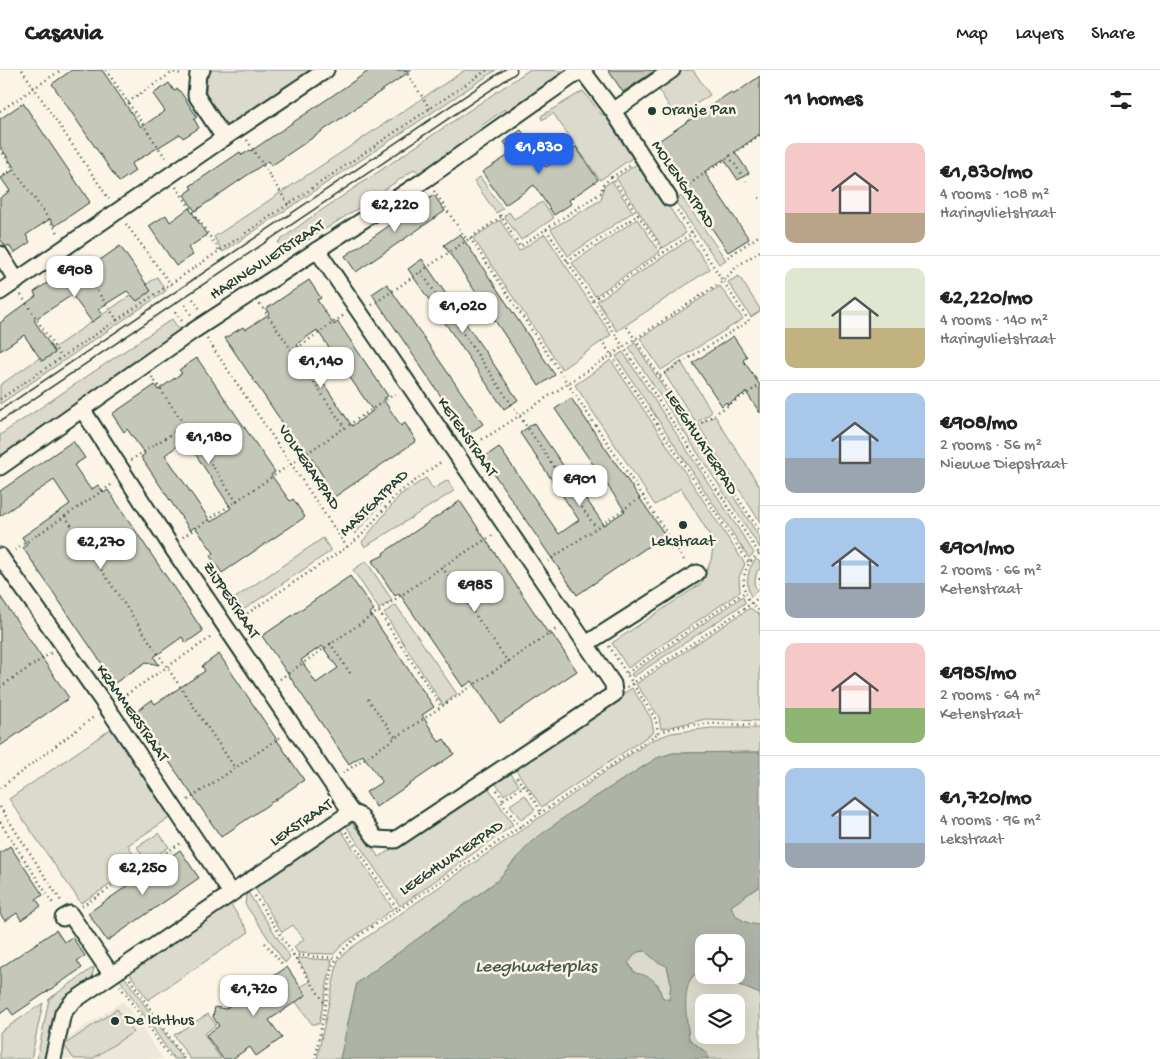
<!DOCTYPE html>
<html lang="en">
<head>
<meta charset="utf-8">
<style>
	body { margin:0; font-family:"Gochi Hand",sans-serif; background:#f6f6f6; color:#222; height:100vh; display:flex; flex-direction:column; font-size:19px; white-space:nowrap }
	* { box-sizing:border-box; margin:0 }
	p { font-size:16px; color:#767676 }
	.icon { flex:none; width:28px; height:28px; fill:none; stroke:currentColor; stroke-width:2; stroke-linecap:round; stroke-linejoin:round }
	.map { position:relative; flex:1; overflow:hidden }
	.details { display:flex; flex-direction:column; background:#fff; width:400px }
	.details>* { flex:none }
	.controls { position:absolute; left:695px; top:864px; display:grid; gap:10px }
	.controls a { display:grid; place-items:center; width:50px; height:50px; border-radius:10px; background:#fff; box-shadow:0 5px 20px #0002; font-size:25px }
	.price { position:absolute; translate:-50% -42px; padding:0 11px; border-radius:10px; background:#fff; color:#222; font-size:16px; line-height:32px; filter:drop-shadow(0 1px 2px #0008) }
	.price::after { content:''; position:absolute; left:50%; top:30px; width:15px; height:11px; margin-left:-8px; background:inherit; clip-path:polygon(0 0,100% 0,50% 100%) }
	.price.selected { background:#2563eb; color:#fff }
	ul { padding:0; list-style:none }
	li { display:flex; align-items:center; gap:15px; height:125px; padding:0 25px }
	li+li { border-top:1px solid #e0e0e0 }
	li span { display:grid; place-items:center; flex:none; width:140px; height:100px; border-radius:10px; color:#555 }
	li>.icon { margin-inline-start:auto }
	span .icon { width:60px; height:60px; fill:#fffc; stroke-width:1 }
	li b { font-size:21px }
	h2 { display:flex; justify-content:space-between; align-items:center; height:60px; padding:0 25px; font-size:21px }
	header { display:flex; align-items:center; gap:30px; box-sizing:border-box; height:70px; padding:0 25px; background:#fff; border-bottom:1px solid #e0e0e0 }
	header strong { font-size:24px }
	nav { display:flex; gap:28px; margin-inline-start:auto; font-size:18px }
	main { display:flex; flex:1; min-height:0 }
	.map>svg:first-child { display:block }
	.built { fill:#ece7d8 }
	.green { fill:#dcdacc; stroke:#7e8c80; fill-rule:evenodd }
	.water { fill:#aeb3a7; stroke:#758479; fill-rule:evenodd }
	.building { fill:#c5c7b9; stroke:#1f3d34; fill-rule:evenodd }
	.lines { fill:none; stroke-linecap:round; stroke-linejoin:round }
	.service-casing { stroke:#1f3d34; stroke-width:11 }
	.minor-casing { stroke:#1f3d34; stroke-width:19 }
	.path { stroke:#1f3d34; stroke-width:2.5; stroke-dasharray:1 4; stroke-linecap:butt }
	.service { stroke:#fcf5e5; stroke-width:8 }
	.minor { stroke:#fcf5e5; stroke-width:15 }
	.poi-dot { fill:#1f3d34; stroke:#fcf5e5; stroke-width:2 }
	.labels { text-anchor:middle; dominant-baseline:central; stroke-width:5; stroke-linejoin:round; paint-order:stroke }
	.poi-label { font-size:16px; fill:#1f3d34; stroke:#fcf5e5; text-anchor:start }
	.street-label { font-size:16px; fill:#1f3d34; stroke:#fcf5e5 }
	.water-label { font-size:18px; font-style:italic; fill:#435a51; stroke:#fcf5e5 }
</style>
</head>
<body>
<header>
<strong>Casavia</strong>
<nav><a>Map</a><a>Layers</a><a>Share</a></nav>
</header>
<main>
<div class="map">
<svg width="760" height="989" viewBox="0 0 760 989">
	<rect width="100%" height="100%" fill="#fcf5e5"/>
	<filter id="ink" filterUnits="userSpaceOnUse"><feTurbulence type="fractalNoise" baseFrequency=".02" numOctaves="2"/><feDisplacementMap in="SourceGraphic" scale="10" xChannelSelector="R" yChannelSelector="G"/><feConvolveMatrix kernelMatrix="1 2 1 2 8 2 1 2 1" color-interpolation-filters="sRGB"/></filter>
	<g filter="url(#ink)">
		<polygon class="built" points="123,931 163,989 61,989 63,971"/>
		<g class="green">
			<polygon points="212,0 316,0 227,59 206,25 207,4"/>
			<polygon points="465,0 496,0 223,182 214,167"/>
			<polygon points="529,0 569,1 508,42 505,39 481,56 482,59 419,104 415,99 384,120 388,125 365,142 360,137 286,184 278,172 307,150"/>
			<polygon points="682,0 693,0 710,25 676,47 657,17"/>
			<polygon points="583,21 602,45 606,42 635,86 600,110 553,43 542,50 541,46"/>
			<polygon points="640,92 686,163 663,178 616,108"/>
			<polygon points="480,107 503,139 496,143 474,111"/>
			<polygon points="612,111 633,142 568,186 551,159 601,130 604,116"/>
			<polygon points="681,126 726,190 719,194 675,131"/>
			<polygon points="542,132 554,148 521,170 504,146 509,142 514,149"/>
			<polygon points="637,149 660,182 595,226 572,193"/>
			<polygon points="500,150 519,181 545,164 611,265 562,299 473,168"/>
			<polygon points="690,169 710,199 617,261 597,231"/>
			<polygon points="739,206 760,239 760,241 751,247 728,212"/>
			<polygon points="157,207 166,221 0,334 0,315"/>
			<polygon points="720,216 743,249 661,300 640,268"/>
			<polygon points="172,249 186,270 0,396 0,365"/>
			<polygon points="635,273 760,468 760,478 629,278"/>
			<polygon points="623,282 754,483 749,488 616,286"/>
			<polygon points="611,290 745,494 739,507 740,522 628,598 612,573 702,513 711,490 714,472 681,418 655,435 575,315"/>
			<polygon points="681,292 712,342 696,353 664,303"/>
			<polygon points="715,346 760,417 760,452 698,355"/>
			<polygon points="426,408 433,419 448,410 454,421 365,477 362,472 400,425"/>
			<polygon points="395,419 355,464 348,450"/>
			<polygon points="323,468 331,481 243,540 235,528"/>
			<path d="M756,489L760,492V499L757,501L754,514L757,520L751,527C745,515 747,499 756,489Z"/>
			<polygon points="366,491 392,530 379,539 353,500"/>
			<polygon points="743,526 745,533 633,607 631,604"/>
			<polygon points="396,535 457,624 443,635 384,543"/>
			<polygon points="750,538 760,545 760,651 706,649 661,659 659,647 636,614"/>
			<polygon points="632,618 651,648 654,662 542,737 513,696"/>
			<polygon points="711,658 760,658 760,682 673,683 657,688 570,743 517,787 498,810 357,913 340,989 317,989 338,890 351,878 650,671 671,663"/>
			<polygon points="111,659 171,747 128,775 140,796 81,833 9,729"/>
			<polygon points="510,702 519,715 504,725 495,712"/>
			<polygon points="488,717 513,755 400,836 345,754 352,753 379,787"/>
			<polygon points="525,725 535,740 521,750 510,735"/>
			<polygon points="339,757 393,839 342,875 334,884 298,883 294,877 304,869 293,855 282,862 254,817"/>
			<polygon points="159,763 169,777 147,792 137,777"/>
			<path d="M760,816V855L757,856C744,851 736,850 731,836Z"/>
			<polygon points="247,821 290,887 285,893 245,834"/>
			<polygon points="229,832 249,862 148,930 128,901"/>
			<polygon points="645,881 656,891 667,896 671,913 669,931 662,927 658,914 635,903 628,892 637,882"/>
			<polygon points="297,888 332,890 319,954 312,954 296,932 300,917 311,911"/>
			<polygon points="94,897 92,908 58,934 45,989 37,989 49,929"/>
			<path d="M700,902L704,903V905H716L760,924V989H708L707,983L689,969C687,949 676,911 700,902ZM704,932H736V965H704Z"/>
			<polygon points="124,906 183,989 174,989 120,910"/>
			<polygon points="43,933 31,989 0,989 0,962"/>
			<polygon points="117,939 133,962 92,989 74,989 64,975"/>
			<polygon points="208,944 216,955 204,964 221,989 190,989 174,965"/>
		</g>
		<path class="water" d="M760,682V816L731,836C735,849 746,854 760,855V924L716,905H736V872H704V903L693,905C681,924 687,947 689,969L707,983L708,989H340L357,913L497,811L531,772L570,743L657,688L673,683ZM645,881L656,891L667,896L671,913L669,930L662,927C657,911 652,906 635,903L628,893L637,882Z"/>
		<g class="building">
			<polygon points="72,0 102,0 141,57 165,41 153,24 169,13 174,21 178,19 182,24 197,47 194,49 199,58 183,68 180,64 131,94 135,101 119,112 52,14"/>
			<polygon points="370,0 412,0 271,96 268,91 195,141 184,125 192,119 190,116 240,82 242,85 250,80 251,81"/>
			<polygon points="608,0 656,0 623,22"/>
			<polygon points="760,6 760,64 735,82 749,103 738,110 724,89 704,102 749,169 728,182 685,119 688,117 657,72 731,22 733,25"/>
			<polygon points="23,33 90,132 55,156 50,149 26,165 30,172 14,183 9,175 6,177 0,169 0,128 10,121 1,108 15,99 0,76 0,49"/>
			<polygon points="521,60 546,97 576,77 598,110 569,130 571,134 554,145 534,115 505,135 482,102 512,83 504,72"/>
			<polygon points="434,125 445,141 356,202 345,186"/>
			<polygon points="189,138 207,165 188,178 193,185 176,196 149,156 166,145 170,152"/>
			<polygon points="460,164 555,305 539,316 444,175"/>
			<polygon points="120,176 151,221 137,231 127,221 98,239 102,245 92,252 72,225 34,250 55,283 42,291 24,265 0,281 0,253 36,226 34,222 62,203 64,206 72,201 76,207"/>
			<polygon points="422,189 518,330 504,339 408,199"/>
			<path d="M309,210L321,228L317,230L334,255L338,252L388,326L383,329L401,356L405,353L416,371L333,428L321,410L324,408L307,381L303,383L225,268L243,257L245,260L269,244L266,239ZM317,260L373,341L352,356L297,274Z"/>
			<polygon points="387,214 483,354 467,365 372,224"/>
			<polygon points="733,266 747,287 743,290 760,315 760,343 746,322 728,335 726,332 722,336 693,293"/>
			<path d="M197,288L275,402L271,405L290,431L293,429L305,447L222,503L210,486L214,483L195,457L190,460L141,387L145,384L127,359L124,362L112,344L155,315L158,320L182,303L179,300ZM186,370L231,438L211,452L165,385Z"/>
			<polygon points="571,328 665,465 577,525 483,388 499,377 559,464 579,450 520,363 534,353 604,455 625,441 555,339"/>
			<polygon points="73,371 85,388 74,395 91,420 98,415 104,423 108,420 203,561 186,573 182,567 154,587 159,595 146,592 115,613 23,478 27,475 22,467 70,434 54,410 0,446 0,421"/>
			<polygon points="460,431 550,566 552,564 577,601 500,653 472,611 463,617 399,523 395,526 372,491 384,485 383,483"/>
			<path d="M350,506L374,540L370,543L434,637L422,645L439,672L444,669L454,684L376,737L366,722L382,712L363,685L349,694L262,566ZM322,576L338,598L316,613L301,590Z"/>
			<polygon points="0,526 69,628 0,676"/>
			<polygon points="219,584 304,710 221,767 135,642 152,630 155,634 205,601 202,596"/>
			<polygon points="10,776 43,825 36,829 41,836 21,850 17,843 5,851 0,844 0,783"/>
			<polygon points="180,780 199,808 107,871 88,843"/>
			<polygon points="56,860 64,872 72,867 85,886 77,891 82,898 13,945 8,938 0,944 0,898"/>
			<polygon points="287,897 306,925 269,950 282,968 256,986 250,977 232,989 223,989 206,965 219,956 213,947 215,937 225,939"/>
		</g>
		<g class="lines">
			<defs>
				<polyline id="service" points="0,346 512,0"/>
				<g id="minor">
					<polyline points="202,0 198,3 196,25 224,68 326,0"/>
					<polyline points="582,0 613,41 669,128"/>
					<polyline points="613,41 672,0"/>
					<polyline points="317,180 586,574"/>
					<polyline points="0,184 17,211"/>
					<polyline points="0,222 224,68"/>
					<polyline points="82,339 171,476 351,742"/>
					<polyline points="0,397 190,263 426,109 581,0"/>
					<polyline points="0,486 113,646 231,823"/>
					<polyline points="63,848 70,844 111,904"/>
					<polyline points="53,989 63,943 72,932 351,742 360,746 376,769 395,770 614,624 613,614 586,574 697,503"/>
				</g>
			</defs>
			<use href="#service" class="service-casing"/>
			<use href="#minor" class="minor-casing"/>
			<g class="path">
				<polyline points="22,0 109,129"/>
				<polyline points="106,0 167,90"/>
				<polyline points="405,0 430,39"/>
				<polyline points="128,32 173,2 182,4"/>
				<polyline points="0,41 61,0"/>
				<polyline points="247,70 288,134"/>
				<polyline points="0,79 59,164"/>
				<polyline points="729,86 746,111"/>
				<polyline points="0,108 13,99"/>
				<polyline points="176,117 219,180"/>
				<polyline points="681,120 760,65"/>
				<polyline points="434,121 467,170"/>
				<polyline points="759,128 760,129"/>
				<polyline points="500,145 520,177 546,159 760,485"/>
				<polyline points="638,145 664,182"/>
				<polyline points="126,154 172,216"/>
				<polyline points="546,159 602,122 602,115 612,107"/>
				<polyline points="470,168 643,426"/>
				<polyline points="728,187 760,165"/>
				<polyline points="567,191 638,145 612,107 630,96"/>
				<polyline points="421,202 596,458"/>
				<polyline points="21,225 61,287"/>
				<polyline points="193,229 200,239"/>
				<polyline points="593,230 693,163"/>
				<polyline points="260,234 345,358"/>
				<polyline points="185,235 191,245"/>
				<polyline points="372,235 501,147"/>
				<polyline points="175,242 182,251"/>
				<polyline points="117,250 487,0"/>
				<polyline points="627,257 760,462"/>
				<polyline points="207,269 347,477"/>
				<polyline points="604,274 749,493"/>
				<polyline points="293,281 344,245"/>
				<polyline points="660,306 749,251 677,140"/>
				<polyline points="152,307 237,432"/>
				<polyline points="0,329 117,250 74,187"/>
				<polyline points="693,358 760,315"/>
				<polyline points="469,377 493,363 723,211 736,197 760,181"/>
				<polyline points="131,390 185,355"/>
				<polyline points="65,446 235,698"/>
				<polyline points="183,467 396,323"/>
				<polyline points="15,480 114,413"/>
				<path d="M759,484C738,498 739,528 760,541"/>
				<polyline points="548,491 643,426 684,490"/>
				<polyline points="442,497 508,592"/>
				<polyline points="760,508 760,519"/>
				<polyline points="379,542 441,636"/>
				<polyline points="239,549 347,477 361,466 397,424 442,391"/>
				<polyline points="330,573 352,606"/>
				<polyline points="609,576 656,650 658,663"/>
				<polyline points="627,603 745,522"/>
				<polyline points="280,609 442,497 493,465"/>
				<polyline points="0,617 51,583"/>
				<polyline points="627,617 751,534 760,526"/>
				<polyline points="368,629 395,667"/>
				<polyline points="118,630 213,566"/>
				<polyline points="343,703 558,558"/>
				<polyline points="517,707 523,716"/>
				<polyline points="0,718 95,646"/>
				<polyline points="497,720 503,730"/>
				<polyline points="188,730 282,666"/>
				<polyline points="0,737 61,831"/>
				<polyline points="0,752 54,835"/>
				<polyline points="520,757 501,731 525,715 541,742"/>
				<path d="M346,762L398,840L657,664C688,649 726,655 760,655"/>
				<polyline points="255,826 326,935"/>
				<polyline points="82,836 181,773"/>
				<polyline points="265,873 283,895"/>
				<polyline points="293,885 336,888"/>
				<polyline points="130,909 184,989"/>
				<polyline points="120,916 171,989"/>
				<path d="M315,989L333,896C344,870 377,855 399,839"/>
			</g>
			<use href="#service" class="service"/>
			<use href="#minor" class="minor"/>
		</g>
	</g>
	<g class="poi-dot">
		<circle cx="652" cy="41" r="5"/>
		<circle cx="683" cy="455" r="5"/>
		<circle cx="115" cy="951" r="5"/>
	</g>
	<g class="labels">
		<g class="poi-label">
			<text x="662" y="41">Oranje Pan</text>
			<text x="683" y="472" text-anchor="middle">Lekstraat</text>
			<text x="125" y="951">De Ichthus</text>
		</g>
		<g class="street-label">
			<text transform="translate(682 115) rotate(56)">MOLENGATPAD</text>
			<text transform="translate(268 191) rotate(-33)">HARINGVLIETSTRAAT</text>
			<text transform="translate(466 368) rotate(55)">KETENSTRAAT</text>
			<text transform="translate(700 373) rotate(57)">LEEGHWATERPAD</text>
			<text transform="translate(308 398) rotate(56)">VOLKERAKPAD</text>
			<text transform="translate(375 434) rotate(-44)">MASTGATPAD</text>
			<text transform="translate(230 531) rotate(56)">ZIJPESTRAAT</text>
			<text transform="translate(131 644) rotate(55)">KRAMMERSTRAAT</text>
			<text transform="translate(302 754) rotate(-34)">LEKSTRAAT</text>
			<text transform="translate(452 789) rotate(-34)">LEEGHWATERPAD</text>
		</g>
		<g class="water-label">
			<text x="536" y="897">Leeghwaterplas</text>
		</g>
	</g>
</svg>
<div class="controls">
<a><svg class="icon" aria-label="locate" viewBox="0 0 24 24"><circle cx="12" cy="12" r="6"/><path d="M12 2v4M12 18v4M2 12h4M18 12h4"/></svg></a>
<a><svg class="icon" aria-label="layers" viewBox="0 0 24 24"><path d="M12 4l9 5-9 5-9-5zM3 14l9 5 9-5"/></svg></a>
</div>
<b class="price selected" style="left:539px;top:105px">€1,830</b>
<b class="price" style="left:395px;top:163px">€2,220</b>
<b class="price" style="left:75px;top:228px">€908</b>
<b class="price" style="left:463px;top:264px">€1,020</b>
<b class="price" style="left:321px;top:319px">€1,140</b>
<b class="price" style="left:209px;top:395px">€1,180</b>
<b class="price" style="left:580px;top:437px">€901</b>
<b class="price" style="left:101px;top:500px">€2,270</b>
<b class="price" style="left:475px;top:543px">€985</b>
<b class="price" style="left:143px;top:826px">€2,250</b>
<b class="price" style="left:254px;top:947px">€1,720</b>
</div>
<section class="details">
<h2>11 homes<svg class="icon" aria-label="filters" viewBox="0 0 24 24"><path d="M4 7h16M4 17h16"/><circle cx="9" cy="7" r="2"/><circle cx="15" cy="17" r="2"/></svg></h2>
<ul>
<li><span style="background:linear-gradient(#f6c9c9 70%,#b9a48a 0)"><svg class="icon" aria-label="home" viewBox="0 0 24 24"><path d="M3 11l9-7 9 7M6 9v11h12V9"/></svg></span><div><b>€1,830/mo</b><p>4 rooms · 108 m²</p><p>Haringvlietstraat</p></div></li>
<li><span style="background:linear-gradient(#dfe7d0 60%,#c2b280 0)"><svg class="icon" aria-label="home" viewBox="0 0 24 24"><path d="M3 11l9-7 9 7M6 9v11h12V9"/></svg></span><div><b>€2,220/mo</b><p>4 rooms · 140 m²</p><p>Haringvlietstraat</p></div></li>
<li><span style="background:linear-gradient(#a9c7e8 65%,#9aa5b1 0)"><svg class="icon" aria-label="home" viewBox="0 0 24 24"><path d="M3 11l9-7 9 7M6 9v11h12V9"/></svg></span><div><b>€908/mo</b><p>2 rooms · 56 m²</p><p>Nieuwe Diepstraat</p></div></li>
<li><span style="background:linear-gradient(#a9c7e8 65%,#9aa5b1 0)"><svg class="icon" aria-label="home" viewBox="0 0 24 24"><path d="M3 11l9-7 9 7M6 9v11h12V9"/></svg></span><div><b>€901/mo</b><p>2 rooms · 66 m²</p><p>Ketenstraat</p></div></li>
<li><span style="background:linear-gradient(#f6c9c9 65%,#8fb573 0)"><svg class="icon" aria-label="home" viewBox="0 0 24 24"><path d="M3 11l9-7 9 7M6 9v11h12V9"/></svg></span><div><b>€985/mo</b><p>2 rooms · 64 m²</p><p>Ketenstraat</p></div></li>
<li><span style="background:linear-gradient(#a9c7e8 75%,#9aa5b1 0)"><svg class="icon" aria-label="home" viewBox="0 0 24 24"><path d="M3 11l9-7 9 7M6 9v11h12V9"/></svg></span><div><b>€1,720/mo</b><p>4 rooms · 96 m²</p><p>Lekstraat</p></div></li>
</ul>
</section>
</main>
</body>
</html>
